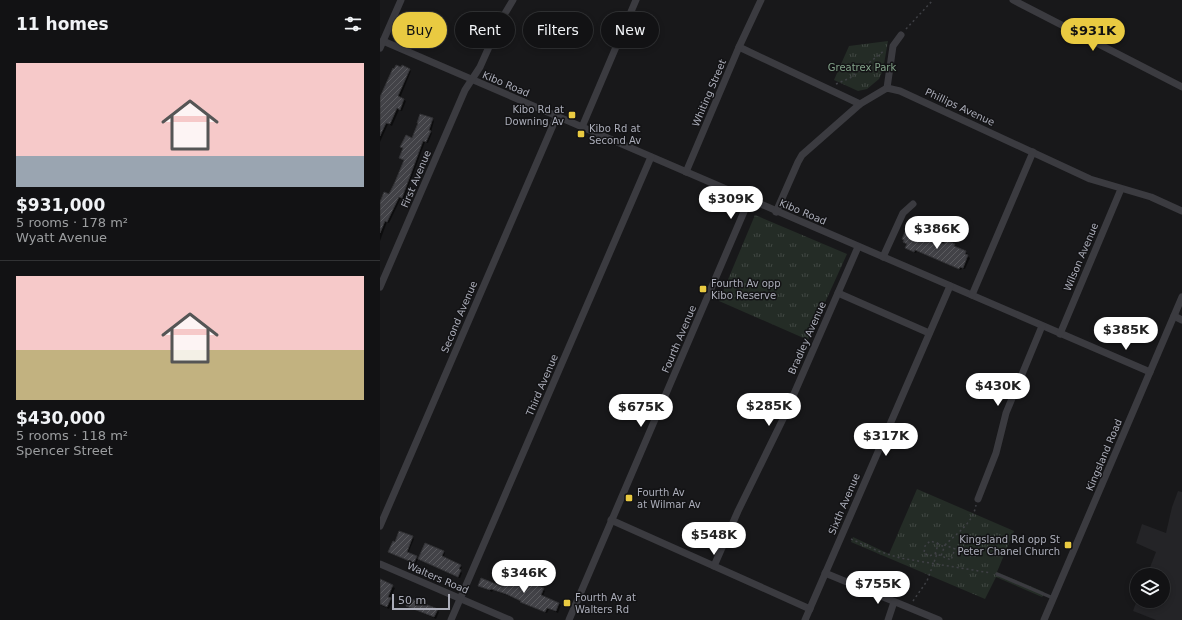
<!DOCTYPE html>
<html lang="en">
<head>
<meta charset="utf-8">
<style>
	body { margin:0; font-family:"DejaVu Sans",sans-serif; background:#1b1b1d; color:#f1f3f6; height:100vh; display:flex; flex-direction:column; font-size:15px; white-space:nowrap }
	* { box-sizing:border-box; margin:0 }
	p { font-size:13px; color:#9c9ea0 }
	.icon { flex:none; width:22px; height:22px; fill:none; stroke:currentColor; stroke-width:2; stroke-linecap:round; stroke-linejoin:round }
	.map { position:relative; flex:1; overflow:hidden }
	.details { display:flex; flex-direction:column; background:#121214; width:380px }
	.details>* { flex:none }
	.hud { position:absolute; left:12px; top:12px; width:380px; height:36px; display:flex; gap:8px }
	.tools { position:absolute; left:750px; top:568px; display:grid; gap:8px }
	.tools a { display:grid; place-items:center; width:40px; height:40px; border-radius:50%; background:#121214; box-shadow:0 2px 6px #0003,0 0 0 1px #313234; font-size:20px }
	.scale { position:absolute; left:12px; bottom:10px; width:58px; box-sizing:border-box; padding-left:4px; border:2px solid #abadb9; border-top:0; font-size:11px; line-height:14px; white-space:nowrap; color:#abadb9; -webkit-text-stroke:3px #131315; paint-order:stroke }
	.price { position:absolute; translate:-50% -34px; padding:0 9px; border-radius:14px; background:#fff; color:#222; font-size:13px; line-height:26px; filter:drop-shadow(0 1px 2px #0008) }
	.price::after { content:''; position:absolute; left:50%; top:24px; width:12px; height:9px; margin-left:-6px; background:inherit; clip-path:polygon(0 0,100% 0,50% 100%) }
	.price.active { background:#e9ca41; color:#111 }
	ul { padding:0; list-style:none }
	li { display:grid; align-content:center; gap:8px; height:212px; padding:0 16px }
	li+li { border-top:1px solid #313234 }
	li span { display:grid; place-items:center; height:124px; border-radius:0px; color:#555 }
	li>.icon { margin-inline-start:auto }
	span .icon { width:72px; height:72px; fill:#fffc; stroke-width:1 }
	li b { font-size:17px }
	h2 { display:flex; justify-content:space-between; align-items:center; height:48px; padding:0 16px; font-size:17px }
	.pill { padding:0 14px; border-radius:18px; background:#121214; box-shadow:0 2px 6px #0003,0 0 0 1px #313234; font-size:14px; line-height:36px }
	.pill.active { background:#e9ca41; color:#111 }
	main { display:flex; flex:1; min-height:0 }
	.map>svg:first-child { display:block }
	.built { fill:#242427 }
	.park { fill:url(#park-tufts) }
	.shadow { fill:#0007 }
	.building { fill:url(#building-hatch); stroke:#323235 }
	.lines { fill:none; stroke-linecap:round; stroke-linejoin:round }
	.path { stroke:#3f4045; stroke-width:1.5; stroke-dasharray:2 3; stroke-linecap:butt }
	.lane { stroke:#3b3b40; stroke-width:3.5 }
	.street { stroke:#3b3b40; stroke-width:7 }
	.poi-dot { fill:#e9ca41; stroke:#131315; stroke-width:1.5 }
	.labels { text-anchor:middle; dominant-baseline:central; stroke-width:3; stroke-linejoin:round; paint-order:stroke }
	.park-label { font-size:10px; fill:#83a38a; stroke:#131315 }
	.street-label { font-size:10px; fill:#abadb9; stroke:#131315 }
	.poi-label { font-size:10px; fill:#abadb9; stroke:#131315; text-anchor:start }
</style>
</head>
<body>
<main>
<section class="details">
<h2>11 homes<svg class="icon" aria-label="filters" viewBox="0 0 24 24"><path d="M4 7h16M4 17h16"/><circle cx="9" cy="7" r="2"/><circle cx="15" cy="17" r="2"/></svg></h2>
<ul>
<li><span style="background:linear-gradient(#f6c9c9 75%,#9aa5b1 0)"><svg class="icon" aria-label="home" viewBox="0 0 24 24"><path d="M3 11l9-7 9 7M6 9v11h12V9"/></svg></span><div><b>$931,000</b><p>5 rooms · 178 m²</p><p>Wyatt Avenue</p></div></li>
<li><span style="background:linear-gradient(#f6c9c9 60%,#c2b280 0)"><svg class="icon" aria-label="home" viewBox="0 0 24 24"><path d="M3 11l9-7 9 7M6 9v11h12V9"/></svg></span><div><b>$430,000</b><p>5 rooms · 118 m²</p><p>Spencer Street</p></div></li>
</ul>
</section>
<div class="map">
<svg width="802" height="620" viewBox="0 0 802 620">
	<defs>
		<pattern id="park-tufts" width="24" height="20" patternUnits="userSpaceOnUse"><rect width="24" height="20" fill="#242c26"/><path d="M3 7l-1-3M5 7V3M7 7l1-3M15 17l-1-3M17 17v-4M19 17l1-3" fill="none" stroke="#414843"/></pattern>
		<pattern id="building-hatch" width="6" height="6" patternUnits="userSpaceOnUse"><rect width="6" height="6" fill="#424247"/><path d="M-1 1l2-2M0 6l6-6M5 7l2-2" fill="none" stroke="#5b5b5f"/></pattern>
	</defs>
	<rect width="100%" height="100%" fill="#18181a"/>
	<polygon class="built" points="798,491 802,492 802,620 776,620 753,611 757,600 783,601 783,575 767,575 776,552 756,543 762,524 786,533 792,507"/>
	<g class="park">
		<polygon points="508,41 503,70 499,79 487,89 478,91 454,80 469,46"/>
		<polygon points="375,215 467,254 428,340 339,301"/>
		<polygon points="537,489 634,531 617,572 664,592 662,597 616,577 605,599 471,542 473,537 509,554"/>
	</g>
	<g class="shadow">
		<polygon points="29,70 31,71 20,98 26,101 22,111 19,110 12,126 8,124 0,142 0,99"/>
		<polygon points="52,119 54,121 51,132 52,133 48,143 45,142 24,199 21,198 9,223 7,222 0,241 0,205 9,195 25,161 20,157 23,149 22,147 32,139"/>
		<polygon points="566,241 575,245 576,248 588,254 587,256 590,258 585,269 582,268 581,270 537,251 536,253 529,250 527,248 528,245 524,242 544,242 565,245"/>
		<polygon points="32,537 34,539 28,553 38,559 36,564 9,552 15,543"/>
		<polygon points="63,551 65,553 63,558 82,567 80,571 82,573 80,578 39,559"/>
		<polygon points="0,581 15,588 10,599 13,601 9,609 0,605"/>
		<polygon points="99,585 147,591 163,589 165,591 163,596 181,605 178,613 169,609 167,613 144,604 142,601 113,590 112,592"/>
		<polygon points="27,606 57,610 59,612 56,619"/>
	</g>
	<g class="building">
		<polygon points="16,65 21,67 22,65 30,69 18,96 24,99 20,110 17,108 10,124 6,123 0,136 0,97 13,68 14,69"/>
		<polygon points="40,114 53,118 49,130 51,131 46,142 43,141 22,198 19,197 7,222 5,221 0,233 0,202 4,192 9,194 15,182 24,160 19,158 23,148 20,147 26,135 32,138 38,123 37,123"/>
		<polygon points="525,232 544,241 546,236 564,244 566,240 575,244 574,246 586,251 585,254 588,255 583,268 580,267 579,269 535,250 534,252 525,248 527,244 523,242 524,240 522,239"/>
		<polygon points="19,531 33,536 27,552 37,556 34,563 8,552 13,541 15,542"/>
		<polygon points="45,543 64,551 62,556 81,565 79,569 81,570 78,577 38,559"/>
		<polygon points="101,578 123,587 126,581 146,589 149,582 164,588 161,595 179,603 176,611 167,608 165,612 140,602 141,601 126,594 111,589 110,590 98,586"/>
		<polygon points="0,579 13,585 8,597 11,598 7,607 0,604"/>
		<polygon points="29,598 58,609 54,617 26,606"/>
	</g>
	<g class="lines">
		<g class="path">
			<polyline points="526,29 553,0"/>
			<polyline points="456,84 470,78 505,50"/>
			<polyline points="471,539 498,551 520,558 611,573"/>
			<polyline points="557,543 564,547"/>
			<path d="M565,545C577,533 593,523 596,505"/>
			<polyline points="555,554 558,545 557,543 550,541 545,546 544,553 549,556 555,554 557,554"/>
			<polyline points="533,601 547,581 557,554 571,560 575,549 565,545 561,556"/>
		</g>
		<polyline class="lane" points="617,574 673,598"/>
		<g class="street">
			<polyline points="633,0 802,87"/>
			<polyline points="3,41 770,372"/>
			<polyline points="359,47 480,104"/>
			<polyline points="0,48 21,0"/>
			<polyline points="507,88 513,46 521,35"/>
			<polyline points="202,127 256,0"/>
			<polyline points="306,172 359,47 381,0"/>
			<polyline points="396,212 418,162 422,155 480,104 507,88 520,91 710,179 771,197 802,211"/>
			<polyline points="503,257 523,213 533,204"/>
			<polyline points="0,287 85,90 100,67 121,20 133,0"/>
			<polyline points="458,293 549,333"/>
			<polyline points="592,295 653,152"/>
			<polyline points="794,316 802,320"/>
			<polyline points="680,334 741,189"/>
			<polyline points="598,499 616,453 626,413 662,326"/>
			<polyline points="231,520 430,609"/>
			<polyline points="0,526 177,116"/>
			<polyline points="0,564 130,620"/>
			<polyline points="334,566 358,511 403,419 478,247"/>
			<polyline points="445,573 559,620"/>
			<polyline points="71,620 271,157"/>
			<polyline points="189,620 369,200"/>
			<polyline points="425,620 570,286"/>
			<polyline points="508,620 514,602"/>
			<polyline points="664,620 802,297"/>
		</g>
	</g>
	<g class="poi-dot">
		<rect x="188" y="111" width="8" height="8" rx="2"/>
		<rect x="197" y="130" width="8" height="8" rx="2"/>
		<rect x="319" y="285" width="8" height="8" rx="2"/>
		<rect x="245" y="494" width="8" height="8" rx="2"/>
		<rect x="684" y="541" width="8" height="8" rx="2"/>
		<rect x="183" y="599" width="8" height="8" rx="2"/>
	</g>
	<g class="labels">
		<g class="park-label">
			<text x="482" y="67">Greatrex Park</text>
		</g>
		<g class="street-label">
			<text transform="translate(126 84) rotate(23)">Kibo Road</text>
			<text transform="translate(329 93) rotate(-67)">Whiting Street</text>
			<text transform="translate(580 107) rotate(25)">Phillips Avenue</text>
			<text transform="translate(36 179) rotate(-67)">First Avenue</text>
			<text transform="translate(423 212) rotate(23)">Kibo Road</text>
			<text transform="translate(701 257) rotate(-67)">Wilson Avenue</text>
			<text transform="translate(79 317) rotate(-67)">Second Avenue</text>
			<text transform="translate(427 338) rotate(-66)">Bradley Avenue</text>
			<text transform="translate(299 339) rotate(-67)">Fourth Avenue</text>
			<text transform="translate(162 385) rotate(-67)">Third Avenue</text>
			<text transform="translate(724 455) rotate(-67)">Kingsland Road</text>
			<text transform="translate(464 504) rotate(-67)">Sixth Avenue</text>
			<text transform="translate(58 578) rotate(23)">Walters Road</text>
		</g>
		<g class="poi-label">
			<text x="184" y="109" text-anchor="end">Kibo Rd at<tspan x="184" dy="12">Downing Av</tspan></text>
			<text x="209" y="128">Kibo Rd at<tspan x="209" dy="12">Second Av</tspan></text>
			<text x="331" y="283">Fourth Av opp<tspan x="331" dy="12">Kibo Reserve</tspan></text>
			<text x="257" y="492">Fourth Av<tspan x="257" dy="12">at Wilmar Av</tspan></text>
			<text x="680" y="539" text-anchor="end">Kingsland Rd opp St<tspan x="680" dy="12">Peter Chanel Church</tspan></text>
			<text x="195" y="597">Fourth Av at<tspan x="195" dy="12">Walters Rd</tspan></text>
		</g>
	</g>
</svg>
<div class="tools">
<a><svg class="icon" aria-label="layers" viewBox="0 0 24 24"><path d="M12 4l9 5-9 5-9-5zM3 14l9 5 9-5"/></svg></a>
</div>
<div class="scale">50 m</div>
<b class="price active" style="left:713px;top:52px">$931K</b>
<b class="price" style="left:351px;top:220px">$309K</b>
<b class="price" style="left:557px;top:250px">$386K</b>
<b class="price" style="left:746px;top:351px">$385K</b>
<b class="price" style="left:618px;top:407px">$430K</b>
<b class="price" style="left:389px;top:427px">$285K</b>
<b class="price" style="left:261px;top:428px">$675K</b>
<b class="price" style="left:506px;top:457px">$317K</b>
<b class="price" style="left:334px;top:556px">$548K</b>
<b class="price" style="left:144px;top:594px">$346K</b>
<b class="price" style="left:498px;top:605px">$755K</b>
<div class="hud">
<a class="pill active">Buy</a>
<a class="pill">Rent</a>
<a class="pill">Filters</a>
<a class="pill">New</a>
</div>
</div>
</main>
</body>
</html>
